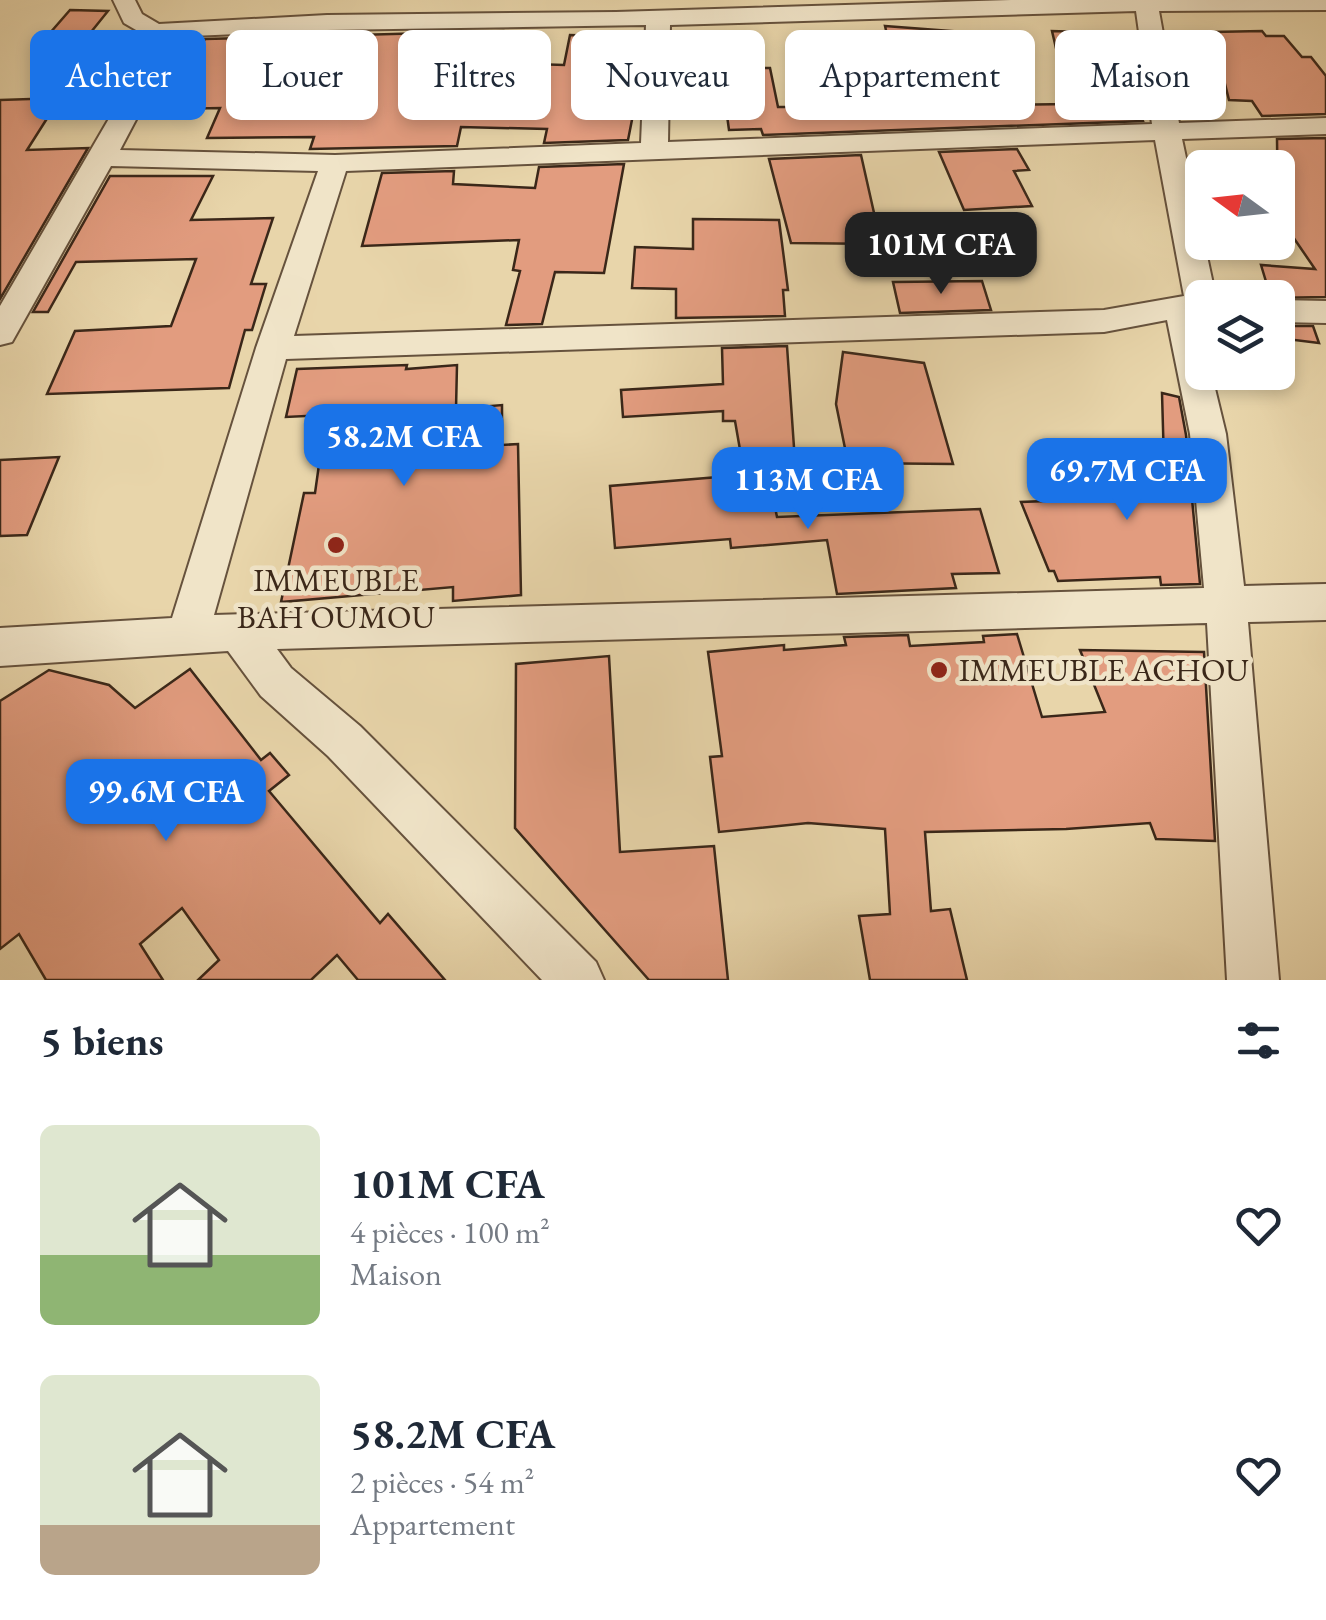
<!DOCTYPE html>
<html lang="fr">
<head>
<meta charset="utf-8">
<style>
	body { margin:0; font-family:"EB Garamond",serif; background:#f6f6f7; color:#1f2937; height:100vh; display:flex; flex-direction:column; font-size:38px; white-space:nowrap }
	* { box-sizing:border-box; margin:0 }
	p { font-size:32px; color:#747a83 }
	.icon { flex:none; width:55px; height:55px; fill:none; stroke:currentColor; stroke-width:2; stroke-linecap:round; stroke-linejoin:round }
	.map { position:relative; height:980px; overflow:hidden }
	.sheet { display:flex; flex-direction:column; background:#fff; flex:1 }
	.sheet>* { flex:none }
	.banner { position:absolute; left:30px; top:30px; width:1268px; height:90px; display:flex; gap:20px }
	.needle { width:65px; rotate:285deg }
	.tools { position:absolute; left:1185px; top:150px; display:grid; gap:20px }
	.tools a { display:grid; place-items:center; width:110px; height:110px; border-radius:15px; background:#fff; box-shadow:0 5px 15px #0003; font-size:50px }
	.price { position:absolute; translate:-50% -85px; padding:0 22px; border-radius:20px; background:#1a73e8; color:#fff; font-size:32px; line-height:65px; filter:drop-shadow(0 2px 5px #0008) }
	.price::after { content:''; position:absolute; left:50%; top:60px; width:30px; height:22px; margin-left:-15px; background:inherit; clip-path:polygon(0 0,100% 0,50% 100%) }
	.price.on { background:#222; color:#fff }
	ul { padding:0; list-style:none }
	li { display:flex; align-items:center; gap:30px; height:250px; padding:0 40px }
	li span { display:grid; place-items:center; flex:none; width:280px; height:200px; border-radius:15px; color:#555 }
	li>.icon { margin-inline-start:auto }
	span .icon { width:120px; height:120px; fill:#fffc; stroke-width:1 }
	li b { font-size:42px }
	h2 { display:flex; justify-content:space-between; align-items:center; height:120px; padding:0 40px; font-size:42px }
	.chip { padding:0 35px; border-radius:15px; background:#fff; box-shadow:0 5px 15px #0003; font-size:35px; line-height:90px }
	.chip.on { background:#1a73e8; color:#fff }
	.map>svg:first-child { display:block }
	.building { fill:#e29c7f; stroke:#3a2719; stroke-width:2.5 }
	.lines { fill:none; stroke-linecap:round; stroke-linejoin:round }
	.minor-casing { stroke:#66523d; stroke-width:4 }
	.minor { fill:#f0e4c8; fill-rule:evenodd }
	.poi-dot { fill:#8f2418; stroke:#f0e4c8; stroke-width:4 }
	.labels { text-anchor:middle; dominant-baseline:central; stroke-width:9; stroke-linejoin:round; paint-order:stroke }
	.poi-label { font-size:32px; fill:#3a2719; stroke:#f0e4c8 }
</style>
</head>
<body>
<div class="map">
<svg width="1326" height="980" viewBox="0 0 1326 980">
	<rect width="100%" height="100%" fill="#e8d5aa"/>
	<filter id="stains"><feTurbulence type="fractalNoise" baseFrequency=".002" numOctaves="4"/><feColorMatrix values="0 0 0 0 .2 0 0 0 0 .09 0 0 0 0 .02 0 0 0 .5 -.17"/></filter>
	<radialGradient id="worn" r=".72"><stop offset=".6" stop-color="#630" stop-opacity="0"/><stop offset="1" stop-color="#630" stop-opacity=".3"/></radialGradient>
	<g class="building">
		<polygon points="70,10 108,11 83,42 43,41"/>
		<polygon points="885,26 976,33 975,71 984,94 1001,94 1004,105 1069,104 1052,31 1118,33 1126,75 1143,121 763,135 761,129 729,130 726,108 707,108 697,36 739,35 742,49 757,48 760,68 770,68 778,107 879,107 869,79 897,78"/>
		<polygon points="503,31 498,63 564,65 570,35 642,37 640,79 628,140 544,143 547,129 461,127 457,146 310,149 314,137 207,138 220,108 172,109 181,90 174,90 205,39"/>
		<polygon points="1262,31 1266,36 1284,36 1302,57 1311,57 1326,76 1326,114 1262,116 1252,101 1229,100 1212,32"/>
		<polygon points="60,98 27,150 88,148 0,299 0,100"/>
		<polygon points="1326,138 1326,297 1271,298 1261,265 1315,269 1278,215 1277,139"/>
		<polygon points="1017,149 1029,170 1014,171 1032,206 964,210 939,152"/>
		<polygon points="861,155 881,244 791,243 769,159"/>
		<polygon points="624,164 604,273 555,272 542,324 506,325 520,271 513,270 519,240 362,246 382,173 454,171 453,184 535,188 539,167"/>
		<polygon points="110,176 213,176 191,220 273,218 251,284 266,284 252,330 245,330 229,388 47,394 75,331 171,326 196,259 76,262 48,312 33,312"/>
		<polygon points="693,219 779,220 788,290 783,290 785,316 676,318 676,289 632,288 635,247 693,249"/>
		<polygon points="982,281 991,310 900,313 893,282"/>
		<polygon points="1278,326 1313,326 1319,343 1278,338"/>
		<polygon points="787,346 795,462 742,461 735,421 723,421 723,411 623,417 621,390 723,384 722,348"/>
		<polygon points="843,352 924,363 953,464 848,463 836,404"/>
		<polygon points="407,365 406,369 457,365 456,409 502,405 502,445 518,444 521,595 453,601 453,587 281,602 304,493 315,493 326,415 286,417 297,369"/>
		<polygon points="1162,393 1179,397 1186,435 1200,584 1161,585 1160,577 1058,581 1054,571 1049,571 1021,502 1150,497 1146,463 1164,463"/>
		<polygon points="59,457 27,535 0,536 0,460"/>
		<polygon points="768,473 777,517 980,509 999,573 952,574 956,588 837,594 827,540 731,548 730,539 615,548 610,486"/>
		<polygon points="1017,634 1042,717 1105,712 1080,650 1204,652 1215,841 1156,839 1150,823 1066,829 925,832 931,911 950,909 967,980 870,980 859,916 890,914 885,829 808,823 719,832 710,757 722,756 708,652 784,645 784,650 846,645 844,637 908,635 910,646 984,642 983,636"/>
		<polygon points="609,656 620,852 714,846 728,980 649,980 515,828 516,664"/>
		<polygon points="190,669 261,760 270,753 289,775 269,791 380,923 388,914 445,980 358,980 337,955 311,980 198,980 219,960 182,908 140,944 163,980 46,980 19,934 0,949 0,701 49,670 109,685 135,708"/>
	</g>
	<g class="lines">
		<defs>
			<g id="minor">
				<path d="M113,0H135L142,14L159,24L327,15L616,12L1011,0H1326V10L1159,11L1179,123L1326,118V134L1182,139L1216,298H1202V319H1199L1202,372H1211L1226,434L1244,586L1326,584V620L1248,622L1279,980H1227L1207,623L277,649L291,668L360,726L596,962L604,980H542L328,756L261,696L228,651L0,666V628L172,618L256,348L318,171L111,166L12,342L0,345V306L146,55L143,34L124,23ZM1136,11L1152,124L668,142L670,25ZM646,25L641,143L335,155L120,150L170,55L168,37L327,30ZM1155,140L1184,296L1104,310L294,336L346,171ZM1167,320L1190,434L1204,588L214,615L286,359L1104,332Z"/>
				<polygon points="1278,300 1326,301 1326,323 1278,322"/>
			</g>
		</defs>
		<use href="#minor" class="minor-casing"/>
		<use href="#minor" class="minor"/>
	</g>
	<g class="poi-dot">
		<circle cx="336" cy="545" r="10"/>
		<circle cx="939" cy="670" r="10"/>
	</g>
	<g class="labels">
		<g class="poi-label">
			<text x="336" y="580">IMMEUBLE<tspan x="336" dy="37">BAH OUMOU</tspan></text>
			<text x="959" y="670" text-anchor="start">IMMEUBLE ACHOU</text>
		</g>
	</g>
	<rect width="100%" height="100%" filter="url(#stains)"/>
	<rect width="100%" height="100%" fill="url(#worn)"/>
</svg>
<div class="tools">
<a><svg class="needle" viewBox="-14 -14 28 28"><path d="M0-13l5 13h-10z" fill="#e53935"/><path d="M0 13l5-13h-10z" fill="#747a83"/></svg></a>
<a><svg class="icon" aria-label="layers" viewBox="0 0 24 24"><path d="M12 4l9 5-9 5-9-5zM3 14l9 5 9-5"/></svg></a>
</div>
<b class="price on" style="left:941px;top:297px">101M CFA</b>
<b class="price" style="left:404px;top:489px">58.2M CFA</b>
<b class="price" style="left:1127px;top:523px">69.7M CFA</b>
<b class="price" style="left:808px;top:532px">113M CFA</b>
<b class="price" style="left:166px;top:844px">99.6M CFA</b>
<div class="banner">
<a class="chip on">Acheter</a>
<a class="chip">Louer</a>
<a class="chip">Filtres</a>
<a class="chip">Nouveau</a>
<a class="chip">Appartement</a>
<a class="chip">Maison</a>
</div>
</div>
<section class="sheet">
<h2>5 biens<svg class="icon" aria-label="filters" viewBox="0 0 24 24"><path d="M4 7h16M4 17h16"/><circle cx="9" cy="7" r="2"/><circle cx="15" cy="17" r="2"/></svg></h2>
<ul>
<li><span style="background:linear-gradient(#dfe7d0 65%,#8fb573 0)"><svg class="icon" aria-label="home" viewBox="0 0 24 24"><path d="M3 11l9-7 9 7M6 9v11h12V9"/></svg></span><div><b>101M CFA</b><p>4 pièces · 100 m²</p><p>Maison</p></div><svg class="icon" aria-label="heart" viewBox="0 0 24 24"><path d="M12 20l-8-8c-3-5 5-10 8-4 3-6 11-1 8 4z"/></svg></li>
<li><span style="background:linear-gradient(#dfe7d0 75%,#b9a48a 0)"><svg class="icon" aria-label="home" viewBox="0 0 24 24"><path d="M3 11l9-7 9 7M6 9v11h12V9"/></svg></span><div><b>58.2M CFA</b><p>2 pièces · 54 m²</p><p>Appartement</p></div><svg class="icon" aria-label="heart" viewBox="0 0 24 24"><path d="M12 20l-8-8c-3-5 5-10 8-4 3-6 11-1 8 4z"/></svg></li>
</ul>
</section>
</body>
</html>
